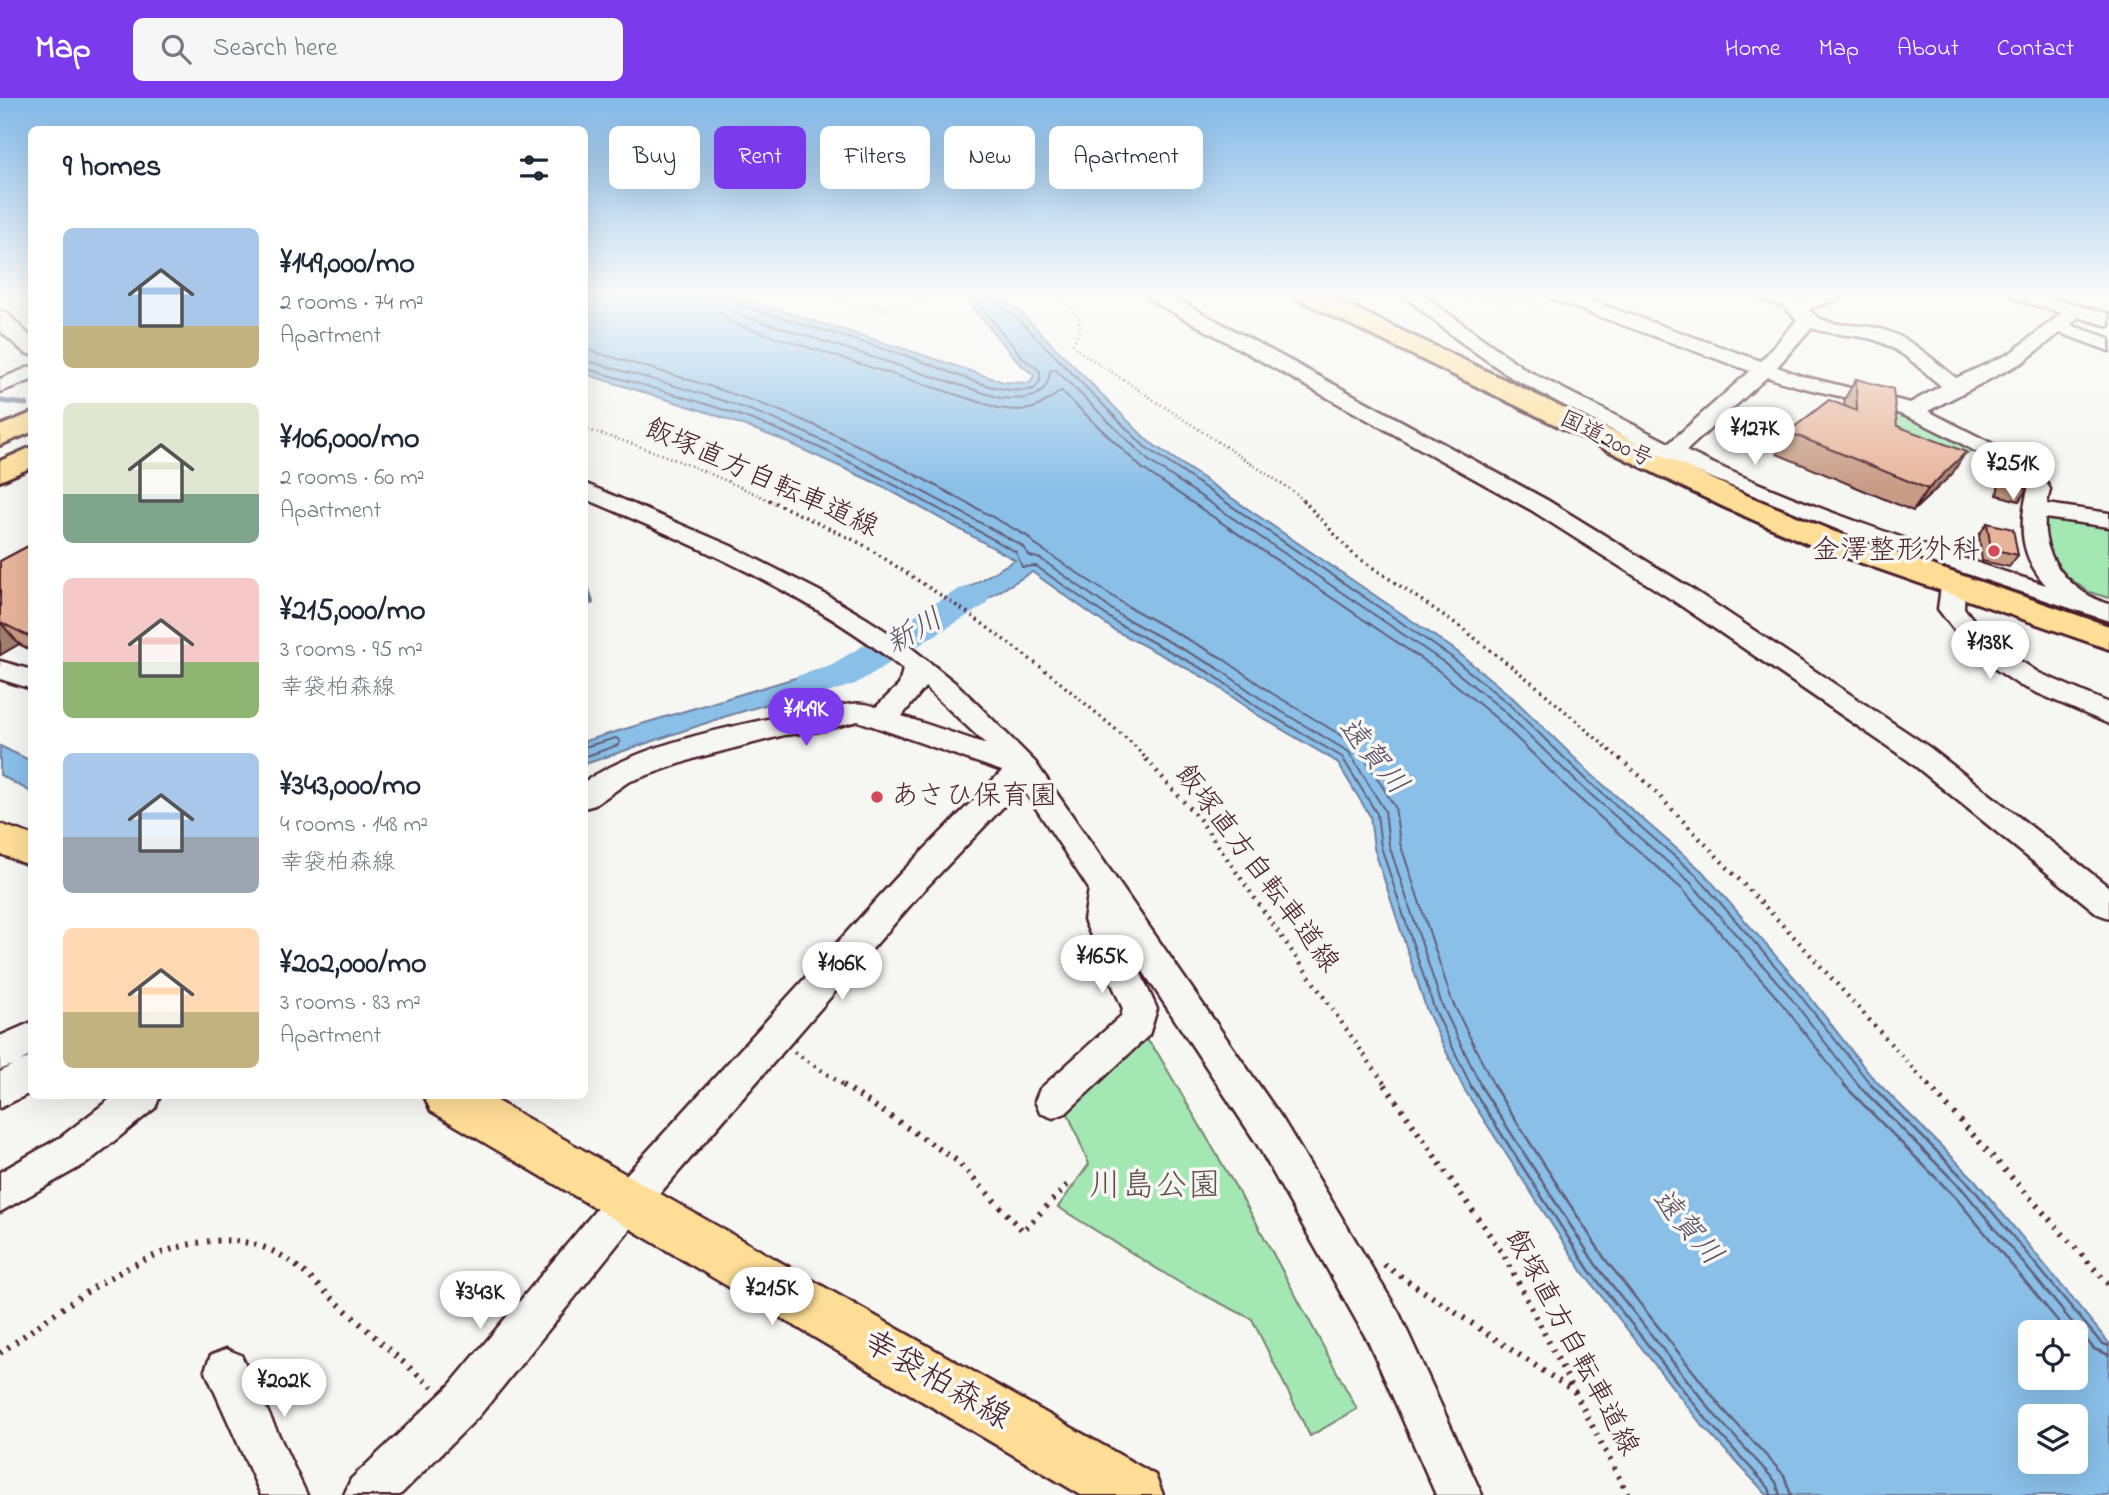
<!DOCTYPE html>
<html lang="en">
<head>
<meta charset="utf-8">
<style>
	body { margin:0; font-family:"Indie Flower","Klee One",sans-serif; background:#f6f6f7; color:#1f2937; height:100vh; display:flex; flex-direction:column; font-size:26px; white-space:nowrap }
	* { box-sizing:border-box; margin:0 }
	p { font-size:23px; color:#747a83 }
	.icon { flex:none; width:38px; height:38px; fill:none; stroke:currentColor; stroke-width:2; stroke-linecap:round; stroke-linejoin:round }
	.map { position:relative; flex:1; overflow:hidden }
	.panel { position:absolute; left:28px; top:28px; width:560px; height:973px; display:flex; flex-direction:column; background:#fff; border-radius:10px; box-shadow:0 7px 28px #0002 }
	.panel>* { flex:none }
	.top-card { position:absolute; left:609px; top:28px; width:665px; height:63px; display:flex; gap:14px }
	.buttons { position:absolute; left:2018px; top:1222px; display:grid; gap:14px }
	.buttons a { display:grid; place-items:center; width:70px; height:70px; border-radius:10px; background:#fff; box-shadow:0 7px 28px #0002; font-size:35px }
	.price { position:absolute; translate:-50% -60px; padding:0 16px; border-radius:24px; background:#fff; color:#222; font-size:23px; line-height:46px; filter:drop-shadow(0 2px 4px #0008) }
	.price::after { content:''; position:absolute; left:50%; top:42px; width:21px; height:16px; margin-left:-10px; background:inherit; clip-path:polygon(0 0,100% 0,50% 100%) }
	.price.selected { background:#7c3aed; color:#fff }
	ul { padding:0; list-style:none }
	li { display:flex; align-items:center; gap:21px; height:175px; padding:0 35px }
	li span { display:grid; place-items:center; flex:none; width:196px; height:140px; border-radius:10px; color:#555 }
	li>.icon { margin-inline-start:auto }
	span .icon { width:84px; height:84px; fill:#fffc; stroke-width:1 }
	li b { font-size:30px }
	h2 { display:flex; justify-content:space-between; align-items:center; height:84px; padding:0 35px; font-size:30px }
	.tag { padding:0 24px; border-radius:10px; background:#fff; box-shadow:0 7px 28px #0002; font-size:24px; line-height:63px }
	.tag.selected { background:#7c3aed; color:#fff }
	header { display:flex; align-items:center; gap:42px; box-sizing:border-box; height:98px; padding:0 35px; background:#7c3aed; color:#fff }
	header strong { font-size:33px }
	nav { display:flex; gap:38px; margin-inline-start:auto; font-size:24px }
	.search { width:490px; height:63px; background:#f6f6f7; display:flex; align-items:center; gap:18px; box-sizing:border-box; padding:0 24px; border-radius:10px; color:#747a83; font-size:26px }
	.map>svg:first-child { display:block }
	.green { fill:#a3e7b3; stroke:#76836f; stroke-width:2 }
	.water { fill:#8abfe8; stroke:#707f9c; stroke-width:2; fill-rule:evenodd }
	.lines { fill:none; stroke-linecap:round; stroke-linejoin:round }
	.shore-far1 { stroke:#645f77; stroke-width:2 }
	.shore { stroke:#645f77; stroke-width:2.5 }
	.stream-far1 { stroke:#707f9c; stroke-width:5 }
	.stream { stroke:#707f9c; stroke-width:6 }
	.river { fill:#8abfe8; fill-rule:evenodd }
	.minor-casing { stroke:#4a1f2b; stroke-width:5 }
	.major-casing { stroke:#4a1f2b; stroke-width:5 }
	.highway-casing { stroke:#4a1f2b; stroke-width:6 }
	.path-far3 { stroke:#4a1f2b; stroke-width:2.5; stroke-dasharray:1 3.5; stroke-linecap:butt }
	.path-far2 { stroke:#4a1f2b; stroke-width:3.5; stroke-dasharray:2 4.5; stroke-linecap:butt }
	.path-far1 { stroke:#4a1f2b; stroke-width:4.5; stroke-dasharray:2 6; stroke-linecap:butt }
	.path { stroke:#4a1f2b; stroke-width:6; stroke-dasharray:2.5 7; stroke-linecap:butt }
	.minor { fill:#f6f6f2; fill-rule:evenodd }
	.major { fill:#fedd96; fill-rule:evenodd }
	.highway { fill:#fedd96; fill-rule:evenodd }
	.wall { fill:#c79b84; stroke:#4a1f2b; stroke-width:2 }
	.shaded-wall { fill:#a27e6c; stroke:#4a1f2b; stroke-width:2 }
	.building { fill:#e7b49a; stroke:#4a1f2b; stroke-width:2 }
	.poi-dot { fill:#d1495b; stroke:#f6f6f2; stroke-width:2.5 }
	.labels { text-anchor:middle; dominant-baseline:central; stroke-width:7; stroke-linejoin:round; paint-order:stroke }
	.far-street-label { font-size:23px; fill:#4a1f2b; stroke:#f6f6f2 }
	.street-label { font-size:28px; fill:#4a1f2b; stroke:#f6f6f2 }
	.poi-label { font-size:28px; fill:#4a1f2b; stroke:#f6f6f2; text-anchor:end }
	.water-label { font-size:30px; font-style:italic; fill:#5d4f64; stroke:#f6f6f2 }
	.near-park-label { font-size:33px; fill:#60514d; stroke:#f6f6f2 }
	.near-street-label { font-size:33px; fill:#4a1f2b; stroke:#f6f6f2 }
</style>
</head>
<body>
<header>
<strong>Map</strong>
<div class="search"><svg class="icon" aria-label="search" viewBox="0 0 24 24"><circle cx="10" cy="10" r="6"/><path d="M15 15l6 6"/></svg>Search here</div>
<nav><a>Home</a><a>Map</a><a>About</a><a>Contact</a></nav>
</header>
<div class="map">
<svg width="2109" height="1397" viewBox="0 0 2109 1397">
	<rect width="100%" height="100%" fill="#f6f6f2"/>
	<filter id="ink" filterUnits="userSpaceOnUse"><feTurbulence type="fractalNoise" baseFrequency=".0143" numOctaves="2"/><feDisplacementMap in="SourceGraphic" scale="14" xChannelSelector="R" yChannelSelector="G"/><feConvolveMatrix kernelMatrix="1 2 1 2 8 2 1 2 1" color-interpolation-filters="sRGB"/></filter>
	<g filter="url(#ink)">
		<g class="green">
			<polygon points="1883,308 1908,316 1975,352 1953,362 1885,329"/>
			<polygon points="2043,417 2109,425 2109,500 2089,494 2048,465"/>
			<polygon points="1142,936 1157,954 1256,1124 1357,1311 1310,1338 1252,1221 1180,1185 1058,1109 1089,1066 1064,1006"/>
		</g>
		<g class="water">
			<path d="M585,197H730L914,254L1003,284L1030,285L1034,277L1019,265L962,197H1003L1008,205L1022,216L1148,343L1455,552L1513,600L1592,677L1702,773L1799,885L1871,978L1975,1082L2109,1245V1397H1767L1702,1327L1584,1176L1464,991L1427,913L1374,750L1370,718L1337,664L1256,616L1209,582L1114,532L1032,474L931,534L913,521L1015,462L880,387L780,341L710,315L585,276ZM2030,1234H2076V1279H2030ZM2030,1318H2076V1363H2030Z"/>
			<polygon points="860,563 869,572 850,582 727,618 585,666 585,643 795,580 809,576 813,582"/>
			<polygon points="0,648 31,663 31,694 0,677"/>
		</g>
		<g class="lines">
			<g class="shore-far1">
				<path d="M713,197L717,213L732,225L998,310C1030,315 1035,312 1061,293L1143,371L1439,573L1496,620L1574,696L1683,792L1779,902L1846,988"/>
				<path d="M724,197L726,208L735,215L1000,300C1025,302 1047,302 1050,273L1055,271L1149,363L1445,565L1503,612L1581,688L1690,784L1787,895L1859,988"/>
				<path d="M733,197L738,207C795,224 853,241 910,259C947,271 996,299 1034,291L1040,283V273L1023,260L971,197"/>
				<polyline points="998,197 1002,209 1018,221 1144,348 1450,558 1509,606 1587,682 1697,778 1794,890 1872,988"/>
				<path d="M584,251C653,271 722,290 788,316C871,350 949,395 1027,438L1037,448L1127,508L1222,560L1270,594L1357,647L1395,709L1400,745L1452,903L1494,988"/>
				<path d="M584,262C652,282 723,299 788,327C868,362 944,405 1021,447L1030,458L1041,461L1121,518L1216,569L1264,603L1349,654L1385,713L1389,747L1442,907L1481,988"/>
				<path d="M584,270C651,290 719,307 783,334C864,367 940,412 1016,454L1022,469L1036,468L1117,525L1212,576L1259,610L1342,659L1377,716L1381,749L1434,910L1471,988"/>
				<polyline points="584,649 616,640 620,643 618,647 584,659"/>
			</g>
			<g class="shore">
				<polyline points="1470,987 1589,1172 1707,1322 1769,1390 1771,1397"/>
				<polyline points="1480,987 1596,1167 1714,1316 1776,1384 1780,1397"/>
				<polyline points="1493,987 1605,1161 1722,1310 1784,1377 1791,1397"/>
				<polyline points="1844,987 1956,1100 2067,1234"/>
				<polyline points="1858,987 1964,1093 2094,1251 2109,1257"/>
				<polyline points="1871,987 1970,1087 2101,1245 2109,1248"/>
			</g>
			<polyline class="stream-far1" points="0,303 26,306"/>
			<polyline class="stream" points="584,481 591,504"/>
			<polygon class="river" points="972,488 985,491 990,499 985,507 855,586 811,600 797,596 792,587 797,578 829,568 959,491"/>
			<defs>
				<g id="minor">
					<polygon points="1146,197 1169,197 1547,402 1692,491 1929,649 2109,789 2109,820 2098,816 1909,663 1674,503 1531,412 1149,201"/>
					<path d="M1403,197H1423L1526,272L1669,345L1750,273L1551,201L1548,197H1575L1761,263L1797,222L1784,208L1761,201L1758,197H1788L1800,202L1815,197H1842L1839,201L1809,211C1823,231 1855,225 1877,230C1909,238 1931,260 1956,280L2009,256L2062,215L2015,201L2012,197H2041L2109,216V228L2078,219L2071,227L2109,240V253L2060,235L2023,264L1928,313L2036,368L2050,391L2047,406L2109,415V429L2045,420C2041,461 2072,495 2109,506V523L1856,439L1673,364L1666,371H1650L1647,366L1657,356L1512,280L1458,242ZM1811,230C1831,237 1852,236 1872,241C1899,249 1920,270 1941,288L1910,305L1802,278L1777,269ZM1767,279C1805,293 1845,297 1883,310C1930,325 1975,354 2019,377L2028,391C2019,427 2019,457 2046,487C1924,448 1801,408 1686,353Z"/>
					<polygon points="0,213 7,215 32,240 32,257 25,255 0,233"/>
					<polygon points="32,268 32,282 0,294 0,281"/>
					<path d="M584,385L731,448L823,495L867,521L909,548L959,588L1035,664L1283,1022L1399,1215L1482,1397H1436L1369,1245L1257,1046L1133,858L1157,911L1149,937L1066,1015L1053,1020L1040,1015L1035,1003L1040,991L1121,918L1123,911L1084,822L1089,791L1022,689L920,796L642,1116L479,1318L400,1397H344L351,1381L449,1288L614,1090L898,778L1002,673L858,623L819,633L784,637L696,660L628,684L595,707L584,710V684C638,648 719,631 782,618C794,615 807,615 819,613C841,609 855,601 876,609L899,587L903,571C809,496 695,447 584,400ZM925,589L986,646L902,618Z"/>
					<polygon points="1953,480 1962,483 1965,488 1964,510 1990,543 2039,575 2109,605 2109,626 2019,587 1972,555 1938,511 1941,488 1944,483"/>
					<polygon points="0,563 32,572 32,591 0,581"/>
					<polygon points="32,924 32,957 20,963 32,959 32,994 0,1010 0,974 12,967 0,972 0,938"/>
					<polygon points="114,998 160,998 155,1010 87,1065 0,1114 0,1074 61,1039"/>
					<polygon points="226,1251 241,1257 307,1397 261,1397 205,1272 211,1257"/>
				</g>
				<g id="major">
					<polygon points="0,726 32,737 32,768 0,756"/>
					<polygon points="424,998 488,998 1155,1377 1163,1397 1081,1397 431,1013"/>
				</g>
				<g id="highway">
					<polygon points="1296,197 1327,197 1746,397 1835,434 2109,528 2109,551 1813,448 1724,409 1300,202"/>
					<polygon points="32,315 32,334 0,347 0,328"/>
					<polygon points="32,349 32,369 0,383 0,363"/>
				</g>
			</defs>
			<use href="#minor" class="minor-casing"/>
			<use href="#major" class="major-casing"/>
			<use href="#highway" class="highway-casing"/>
			<g class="path-far3">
				<polyline points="820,197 852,207 888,211 956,197"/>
				<polyline points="1057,197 1079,219 1079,233 1073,246 1076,251 1296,395 1304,404"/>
				<polyline points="1447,200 1543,206"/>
				<path d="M584,331C649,349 711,375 773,404"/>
			</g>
			<g class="path-far2">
				<polyline points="769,402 862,446 968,515 1050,576 1133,646 1148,663"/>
				<polyline points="1303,402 1354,457 1455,525 1534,586 1622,663"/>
			</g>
			<g class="path-far1">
				<polyline points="1146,661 1200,722 1386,988"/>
				<polyline points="1620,661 1640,678 1796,841 1929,988"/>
				<polyline points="794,954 845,988"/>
			</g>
			<g class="path">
				<polyline points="843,987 956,1062 1023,1133 1072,1082"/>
				<polyline points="1385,987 1505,1159 1628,1397"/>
				<polyline points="1928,987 2109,1187"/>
				<polyline points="1384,1167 1575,1294"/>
				<path d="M0,1255C70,1206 178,1114 268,1151C293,1161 313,1183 332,1200C365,1230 398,1260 432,1289"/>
			</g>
			<use href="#minor" class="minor"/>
			<use href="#major" class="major"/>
			<use href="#highway" class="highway"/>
		</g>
		<g class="wall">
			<polygon points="1856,281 1897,328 1952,376 1913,413 1777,356 1788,334 1845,308 1844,302"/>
			<polygon points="2009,359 2027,391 2019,403 1997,397 2001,371"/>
			<polygon points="1987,425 2018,457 2009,469 1982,463 1979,437"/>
			<polygon points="32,446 32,553 19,546 0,557 0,463"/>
		</g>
		<g class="shaded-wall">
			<polygon points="1966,354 1952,376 1913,413 1928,391"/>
			<polygon points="0,524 19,546 0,557"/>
		</g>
		<g class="building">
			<polygon points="1856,281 1893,291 1897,328 1966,354 1928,391 1788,334 1829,302 1857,313"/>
			<polygon points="2009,359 2025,368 2029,373 2027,391 2005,385"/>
			<polygon points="1987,425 2013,431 2018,457 1991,451"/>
			<polygon points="32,446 32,538 30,539 0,524 0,463"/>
		</g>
	</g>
	<linearGradient id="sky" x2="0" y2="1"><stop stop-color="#82b8e8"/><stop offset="0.5" stop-color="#fbfbf9"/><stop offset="1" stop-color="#fbfbf9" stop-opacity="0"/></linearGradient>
	<rect width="2109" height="393" fill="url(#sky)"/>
	<g class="poi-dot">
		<circle cx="1994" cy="453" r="7"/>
		<circle cx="877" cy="699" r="7"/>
	</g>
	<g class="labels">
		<g class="far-street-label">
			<text transform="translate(1606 342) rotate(26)">国道200号</text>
		</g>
		<g class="street-label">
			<text transform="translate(761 381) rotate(24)">飯塚直方自転車道線</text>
			<text transform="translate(1256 771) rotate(53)">飯塚直方自転車道線</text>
			<text transform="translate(1571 1245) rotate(62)">飯塚直方自転車道線</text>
		</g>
		<g class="poi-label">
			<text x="1980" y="453">金澤整形外科</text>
			<text x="891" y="699" text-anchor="start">あさひ保育園</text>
		</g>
		<g class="water-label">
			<text transform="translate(915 535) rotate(-30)">新川</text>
			<text transform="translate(1372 659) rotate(50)">遠賀川</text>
			<text transform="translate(1686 1130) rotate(49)">遠賀川</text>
		</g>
		<g class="near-park-label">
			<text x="1155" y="1089">川島公園</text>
		</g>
		<g class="near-street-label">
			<text transform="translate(936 1283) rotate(30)">幸袋柏森線</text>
		</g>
	</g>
</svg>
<div class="buttons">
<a><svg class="icon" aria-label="locate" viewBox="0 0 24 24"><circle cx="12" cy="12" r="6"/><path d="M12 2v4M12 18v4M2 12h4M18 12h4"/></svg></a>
<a><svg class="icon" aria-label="layers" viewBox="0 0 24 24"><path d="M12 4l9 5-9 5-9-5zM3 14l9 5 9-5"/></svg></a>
</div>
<b class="price" style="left:1755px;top:369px">¥127K</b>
<b class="price" style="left:2013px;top:404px">¥251K</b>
<b class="price" style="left:1990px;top:583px">¥138K</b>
<b class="price selected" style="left:806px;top:650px">¥149K</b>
<b class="price" style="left:1102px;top:897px">¥165K</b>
<b class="price" style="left:842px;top:904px">¥106K</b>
<b class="price" style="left:772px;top:1229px">¥215K</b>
<b class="price" style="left:480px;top:1233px">¥343K</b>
<b class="price" style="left:284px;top:1321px">¥202K</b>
<div class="top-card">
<a class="tag">Buy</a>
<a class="tag selected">Rent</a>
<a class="tag">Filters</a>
<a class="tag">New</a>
<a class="tag">Apartment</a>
</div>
<section class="panel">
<h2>9 homes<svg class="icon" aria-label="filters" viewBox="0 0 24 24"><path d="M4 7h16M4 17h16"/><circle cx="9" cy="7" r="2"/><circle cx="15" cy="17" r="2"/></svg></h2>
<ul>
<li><span style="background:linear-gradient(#a9c7e8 70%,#c2b280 0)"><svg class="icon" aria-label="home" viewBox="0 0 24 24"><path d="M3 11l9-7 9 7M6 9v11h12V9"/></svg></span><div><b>¥149,000/mo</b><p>2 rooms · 74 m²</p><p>Apartment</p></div></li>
<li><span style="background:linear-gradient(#dfe7d0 65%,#7fa58c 0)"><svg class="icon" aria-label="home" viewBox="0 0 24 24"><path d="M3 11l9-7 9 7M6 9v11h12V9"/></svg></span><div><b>¥106,000/mo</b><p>2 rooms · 60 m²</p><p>Apartment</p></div></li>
<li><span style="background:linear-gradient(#f6c9c9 60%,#8fb573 0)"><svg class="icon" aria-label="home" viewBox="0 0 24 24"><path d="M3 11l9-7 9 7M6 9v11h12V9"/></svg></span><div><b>¥215,000/mo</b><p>3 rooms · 95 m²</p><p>幸袋柏森線</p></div></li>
<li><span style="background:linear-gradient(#a9c7e8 60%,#9aa5b1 0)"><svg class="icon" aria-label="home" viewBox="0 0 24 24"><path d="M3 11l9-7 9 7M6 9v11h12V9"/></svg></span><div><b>¥343,000/mo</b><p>4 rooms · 148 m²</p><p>幸袋柏森線</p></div></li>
<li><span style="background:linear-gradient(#ffd9b3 60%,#c2b280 0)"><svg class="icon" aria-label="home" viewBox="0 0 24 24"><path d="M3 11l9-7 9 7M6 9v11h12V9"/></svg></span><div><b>¥202,000/mo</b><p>3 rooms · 83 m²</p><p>Apartment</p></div></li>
</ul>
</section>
</div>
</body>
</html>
